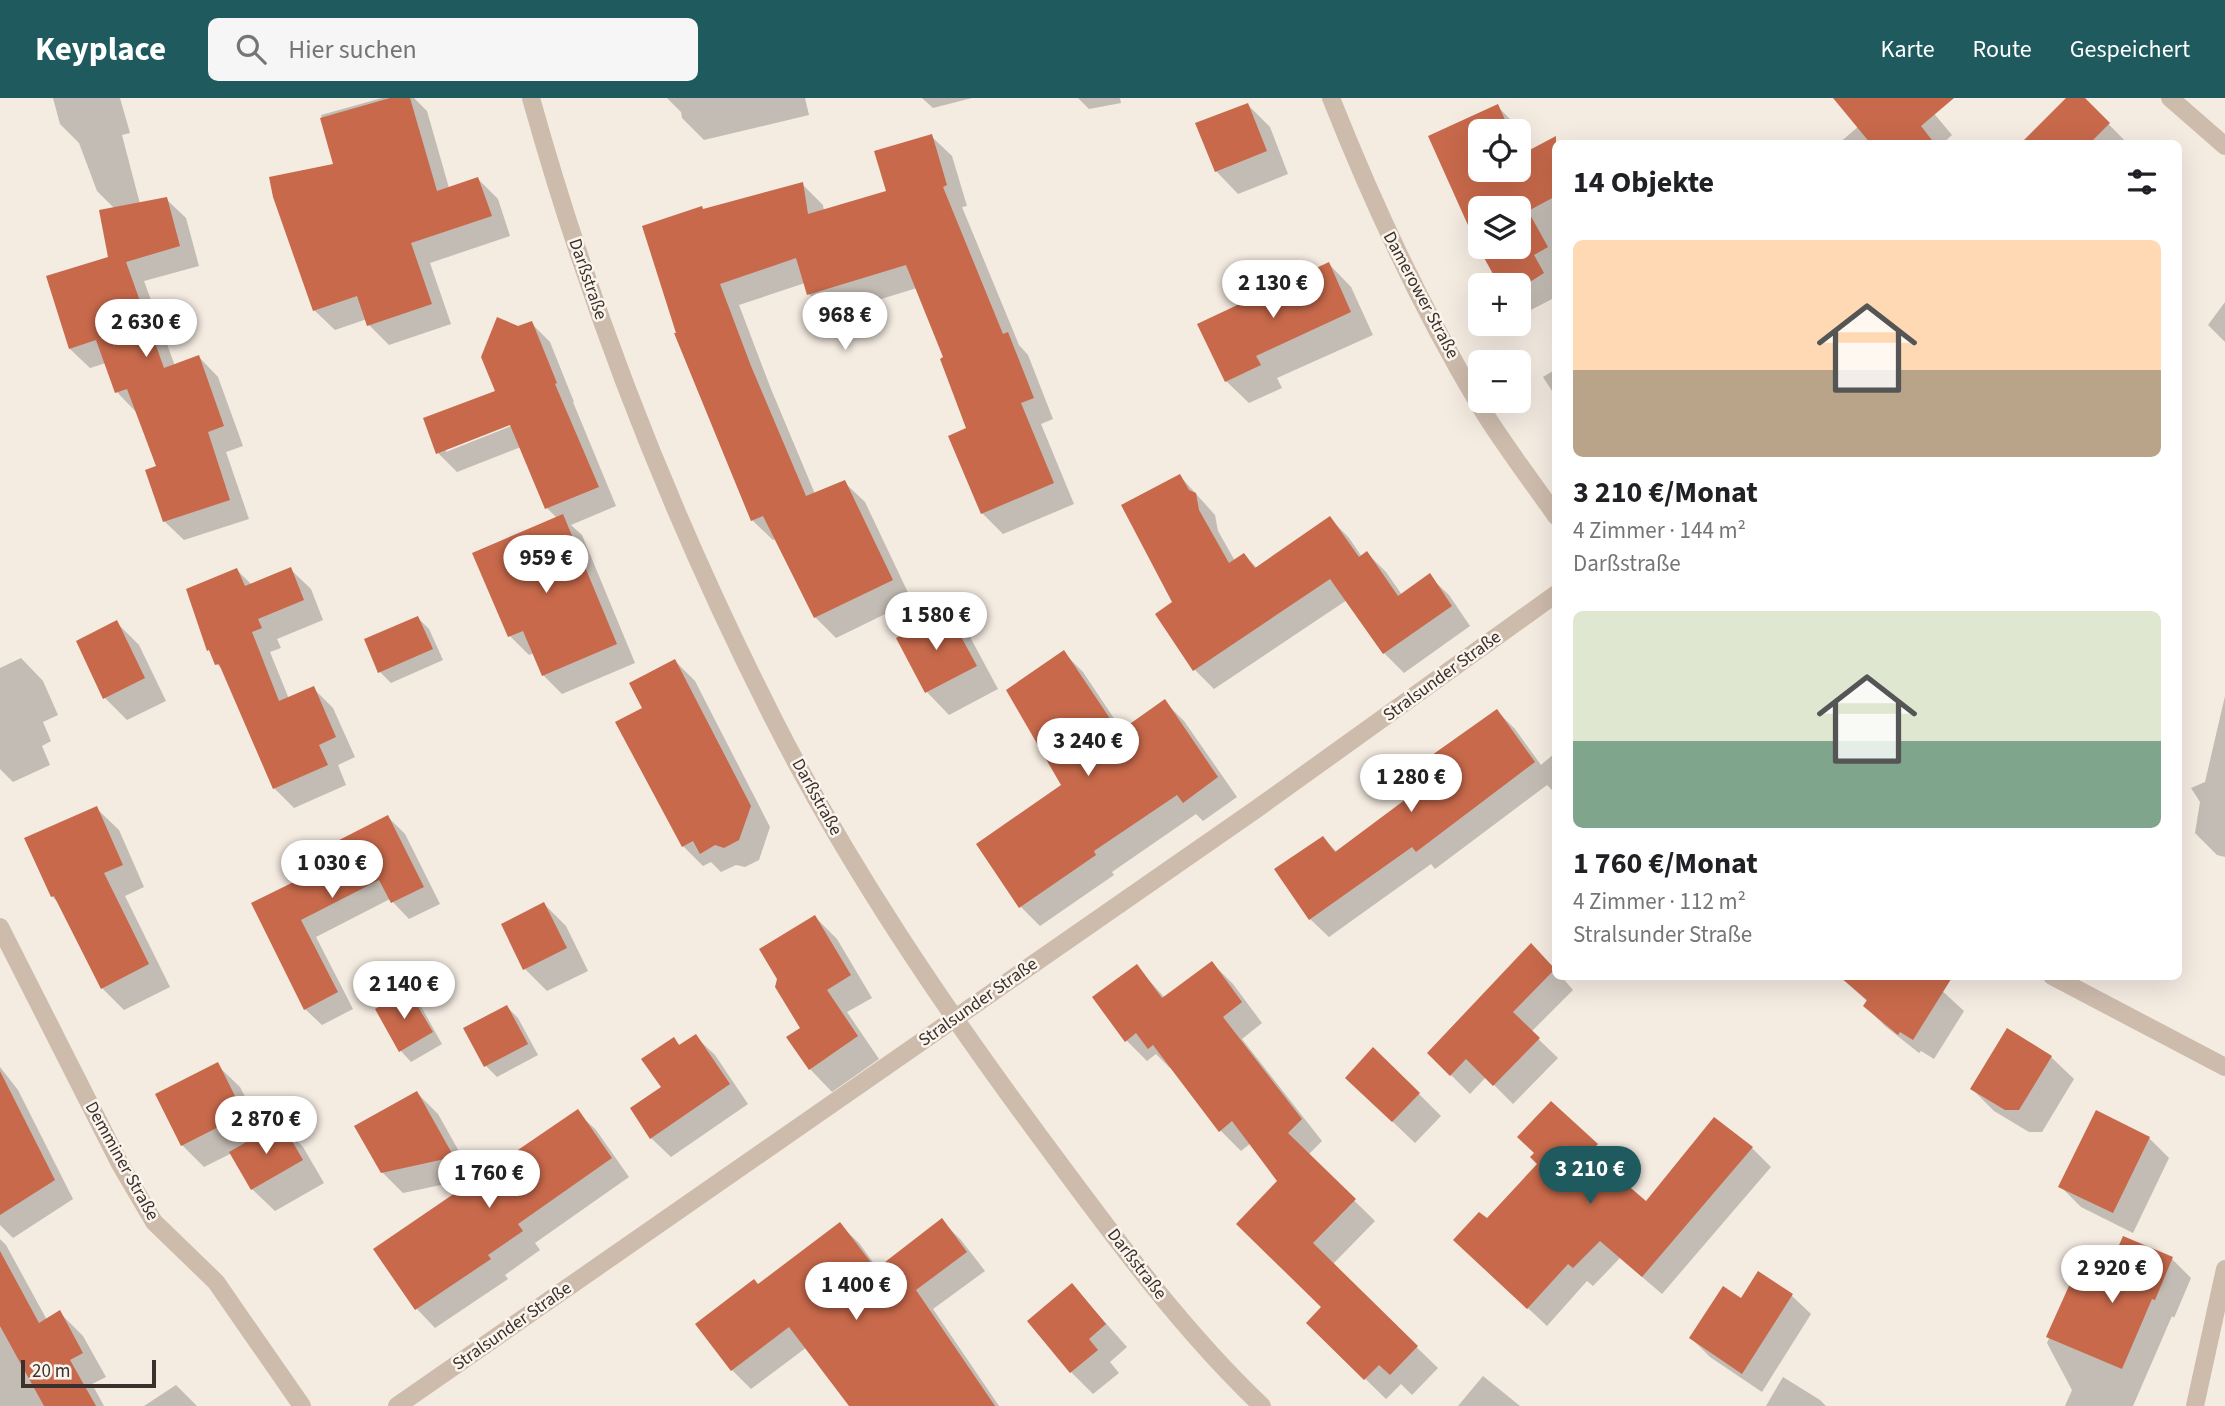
<!DOCTYPE html>
<html lang="de">
<head>
<meta charset="utf-8">
<style>
	body { margin:0; font-family:"Source Sans 3",sans-serif; background:#f6f6f6; color:#202124; height:100vh; display:flex; flex-direction:column; font-size:26px; white-space:nowrap }
	* { box-sizing:border-box; margin:0 }
	p { font-size:23px; color:#757577 }
	.icon { flex:none; width:38px; height:38px; fill:none; stroke:currentColor; stroke-width:2; stroke-linecap:round; stroke-linejoin:round }
	.map { position:relative; flex:1; overflow:hidden }
	.sheet { position:absolute; left:1552px; top:42px; width:630px; height:840px; display:flex; flex-direction:column; background:#fff; border-radius:10px; box-shadow:0 7px 28px #0002 }
	.sheet>* { flex:none }
	.buttons { position:absolute; left:1468px; top:21px; display:grid; gap:14px }
	.buttons a { display:grid; place-items:center; width:63px; height:63px; border-radius:10px; background:#fff; box-shadow:0 7px 28px #0002; font-size:35px }
	.scale { position:absolute; left:21px; bottom:18px; width:135px; box-sizing:border-box; padding-left:7px; border:4px solid #3b302b; border-top:0; font-size:19px; line-height:24px; white-space:nowrap; color:#3b302b; -webkit-text-stroke:5px #fbf5ee; paint-order:stroke }
	.price { position:absolute; translate:-50% -60px; padding:0 16px; border-radius:24px; background:#fff; color:#222; font-size:23px; line-height:46px; filter:drop-shadow(0 2px 4px #0008) }
	.price::after { content:''; position:absolute; left:50%; top:42px; width:21px; height:16px; margin-left:-10px; background:inherit; clip-path:polygon(0 0,100% 0,50% 100%) }
	.price.selected { background:#1f5a5e; color:#fff }
	ul { padding:0; list-style:none }
	li { display:grid; align-content:center; gap:14px; height:371px; padding:0 21px }
	li span { display:grid; place-items:center; height:217px; border-radius:10px; color:#555 }
	li>.icon { margin-inline-start:auto }
	span .icon { width:126px; height:126px; fill:#fffc; stroke-width:1 }
	li b { font-size:30px }
	h2 { display:flex; justify-content:space-between; align-items:center; height:84px; padding:0 21px; font-size:30px }
	header { display:flex; align-items:center; gap:42px; box-sizing:border-box; height:98px; padding:0 35px; background:#1f5a5e; color:#fff }
	header strong { font-size:33px }
	nav { display:flex; gap:38px; margin-inline-start:auto; font-size:24px }
	.search { width:490px; height:63px; background:#f6f6f6; display:flex; align-items:center; gap:18px; box-sizing:border-box; padding:0 24px; border-radius:10px; color:#757577; font-size:26px }
	.map>svg:first-child { display:block }
	.shadow { fill:#0003; fill-rule:evenodd }
	.building { fill:#c8694b; fill-rule:evenodd }
	.lines { fill:none; stroke-linecap:round; stroke-linejoin:round }
	.minor { stroke:#cdbbac; stroke-width:18 }
	.labels { text-anchor:middle; dominant-baseline:central; stroke-width:5; stroke-linejoin:round; paint-order:stroke }
	.street-label { font-size:18px; fill:#3b302b; stroke:#fbf5ee }
</style>
</head>
<body>
<header>
<strong>Keyplace</strong>
<div class="search"><svg class="icon" aria-label="search" viewBox="0 0 24 24"><circle cx="10" cy="10" r="6"/><path d="M15 15l6 6"/></svg>Hier suchen</div>
<nav><a>Karte</a><a>Route</a><a>Gespeichert</a></nav>
</header>
<div class="map">
<svg width="2225" height="1308" viewBox="0 0 2225 1308">
	<rect width="100%" height="100%" fill="#f4ebe1"/>
	<g class="shadow">
		<polygon points="53,0 120,0 130,35 122,37 140,106 166,101 186,120 199,168 144,183 175,268 199,259 218,279 243,348 226,354 249,421 184,442 164,423 158,369 136,314 117,294 106,265 90,270 70,251 48,179 110,160 115,111 97,93 79,45 60,26"/>
		<polygon points="382,0 414,0 427,13 449,90 478,81 498,101 510,138 430,165 451,226 389,247 369,227 367,221 335,232 314,212 336,67 321,17"/>
		<polygon points="667,0 805,0 809,17 704,42 682,20 681,14"/>
		<polygon points="922,0 972,0 933,10"/>
		<polygon points="1078,0 1120,0 1121,5 1089,11"/>
		<polygon points="1856,0 1921,0 1952,37 1942,46 1838,46 1859,28"/>
		<polygon points="2069,0 2083,0 2128,46 2026,46"/>
		<polygon points="1248,7 1270,29 1288,76 1238,96 1216,73"/>
		<path d="M1497,8L1517,28L1529,54L1556,47V143L1553,145L1556,150V175L1553,177L1556,182V199L1525,215L1519,209V187H1501L1478,144L1430,39ZM1480,33H1519V72H1480ZM1480,110H1519V149H1480Z"/>
		<polygon points="931,38 952,58 967,108 962,109 1019,247 1028,257 1053,321 1041,326 1074,406 1003,436 982,415 969,331 945,260 917,190 829,217 809,196 805,185 739,207 771,291 815,396 844,384 865,404 912,503 836,540 815,519 776,441 773,442 752,422 702,110 705,113 802,86 823,107 824,113 888,94"/>
		<polygon points="1329,166 1351,189 1373,237 1277,280 1282,290 1249,305 1226,283"/>
		<polygon points="2225,204 2225,244 2208,227"/>
		<path d="M531,225L550,244L574,304H573L616,408L571,427L582,437L635,565L562,596L543,577L534,555L529,557L510,538L557,420L547,410L521,349L457,374L438,355L497,294L518,230ZM518,322L519,325L446,354V351Z"/>
		<polygon points="1556,271 1556,299 1543,279"/>
		<polygon points="1180,378 1215,417 1218,433 1235,463 1244,457 1257,470 1330,420 1349,440 1362,459 1367,455 1386,474 1402,497 1429,478 1449,497 1470,528 1404,575 1384,555 1347,502 1214,591 1195,572 1174,504"/>
		<polygon points="290,471 311,491 323,522 277,541 281,550 270,554 289,601 313,590 333,610 355,659 338,667 346,687 294,710 274,690 224,573 217,566 237,472 252,487"/>
		<polygon points="947,515 969,537 998,591 949,617 927,594 899,540"/>
		<polygon points="418,520 429,531 443,562 391,585 380,574"/>
		<polygon points="117,525 139,547 166,603 127,622 105,600"/>
		<polygon points="1063,554 1083,574 1117,625 1125,631 1164,603 1184,623 1237,699 1203,723 1196,716 1112,774 1114,777 1040,828 1021,809 978,747 1063,687"/>
		<polygon points="21,560 43,583 58,617 43,624 51,643 42,648 50,667 13,684 0,671 0,570"/>
		<polygon points="675,563 695,583 770,729 759,762 745,769 736,767 721,774 711,764 703,768 683,748 644,611"/>
		<polygon points="2225,598 2225,759 2217,757 2195,735 2200,704 2191,690 2205,684"/>
		<polygon points="1497,613 1515,631 1541,667 1556,654 1556,696 1547,687 1435,771 1431,766 1329,839 1310,821 1323,740 1337,754 1408,701"/>
		<polygon points="96,710 119,732 144,789 125,798 170,889 124,912 102,890 60,807 52,798"/>
		<polygon points="388,719 405,736 440,806 409,821 390,801 316,839 353,911 322,927 305,911 253,806 318,774"/>
		<polygon points="544,806 566,828 588,873 547,893 525,871"/>
		<polygon points="815,819 837,841 872,900 847,914 879,961 832,994 810,971 788,940 802,930"/>
		<polygon points="1212,865 1233,886 1262,925 1242,941 1322,1043 1308,1057 1375,1123 1332,1167 1438,1270 1412,1297 1401,1286 1386,1301 1308,1225 1324,1210 1280,1083 1251,1045 1241,1053 1220,1032 1172,969 1170,970 1156,956 1147,963 1126,942 1137,869 1165,900"/>
		<polygon points="1550,866 1556,873 1556,878 1561,878 1573,892 1531,934 1558,960 1513,1006 1486,979 1470,996 1429,955"/>
		<polygon points="1839,878 1926,878 1964,913 1934,961 1921,953 1919,955 1885,928 1865,908 1868,904"/>
		<polygon points="408,895 419,905 442,946 411,964 401,953"/>
		<polygon points="507,909 518,920 538,957 497,979 486,968 466,931"/>
		<polygon points="695,938 715,957 748,1006 671,1059 651,1040 674,941 681,949"/>
		<polygon points="2051,959 2074,981 2042,1034 2029,1034 1994,1013 1972,991"/>
		<polygon points="217,967 240,989 264,1036 281,1026 303,1049 324,1085 275,1113 252,1091 232,1055 204,1069 182,1047"/>
		<polygon points="0,969 18,992 73,1101 13,1140 0,1127"/>
		<polygon points="417,995 438,1016 474,1080 403,1095 382,1074"/>
		<polygon points="1419,996 1441,1018 1415,1045 1370,1002"/>
		<polygon points="577,1014 596,1032 629,1079 535,1145 540,1152 505,1177 508,1181 435,1230 417,1211 376,1151"/>
		<polygon points="1714,1021 1752,1050 1771,1069 1662,1196 1620,1160 1593,1188 1587,1183 1547,1228 1474,1160 1487,1123 1596,1048 1615,1066 1609,1073 1647,1106"/>
		<polygon points="2149,1040 2169,1060 2133,1135 2081,1109 2060,1088"/>
		<polygon points="942,1123 961,1142 985,1173 933,1211 999,1308 851,1308 807,1249 751,1291 732,1272 759,1187 840,1127 859,1145 878,1171"/>
		<polygon points="0,1141 6,1147 47,1222 60,1215 83,1238 106,1279 92,1286 104,1308 0,1308"/>
		<polygon points="2172,1161 2191,1180 2174,1220 2172,1218 2133,1308 2065,1308 2072,1292 2047,1245 2074,1181 2101,1193"/>
		<polygon points="1072,1187 1127,1249 1110,1264 1119,1275 1093,1296 1071,1274"/>
		<polygon points="1791,1197 1811,1216 1762,1294 1710,1259 1691,1240 1741,1202"/>
		<polygon points="1483,1278 1520,1308 1458,1308"/>
		<polygon points="1783,1279 1820,1302 1826,1308 1766,1308"/>
		<polygon points="176,1287 197,1308 144,1308"/>
	</g>
	<g class="building">
		<polygon points="390,0 410,0 437,93 478,79 492,118 411,145 432,206 367,228 357,198 313,213 273,99 269,79 333,66 320,20"/>
		<polygon points="1833,0 1954,0 1921,28 1935,46 1871,46"/>
		<polygon points="2066,0 2085,0 2110,25 2089,46 2020,46"/>
		<polygon points="1248,5 1267,53 1215,74 1195,25"/>
		<path d="M1498,6L1510,33H1480V72H1519V54L1520,57L1556,38V98L1528,113L1548,149L1534,157L1544,175L1525,187H1499L1476,145L1428,38ZM1480,110H1519V149H1480Z"/>
		<polygon points="932,36 947,87 943,89 1003,236 1008,234 1034,300 1021,305 1054,385 981,416 948,338 966,330 940,261 943,259 906,167 807,197 796,160 720,186 751,268 806,398 845,382 893,482 814,520 763,418 751,423 674,235 676,235 642,128 702,108 703,111 803,84 808,116 886,93 874,53"/>
		<polygon points="167,99 180,148 126,164 164,270 199,257 224,328 208,334 230,402 163,424 145,372 156,368 127,291 115,295 96,242 69,251 46,178 108,159 99,112"/>
		<polygon points="1329,164 1351,214 1256,258 1261,267 1225,284 1197,226"/>
		<polygon points="497,219 518,228 532,223 557,285 555,286 599,389 545,411 510,327 436,356 423,320 495,293 481,259"/>
		<polygon points="1180,376 1189,392 1196,395 1199,412 1229,465 1244,455 1255,470 1330,418 1359,459 1367,453 1398,498 1430,475 1452,508 1383,556 1330,481 1193,573 1155,516 1172,504 1121,407"/>
		<polygon points="563,416 617,546 542,578 523,533 508,539 472,455"/>
		<polygon points="291,469 304,502 258,521 262,530 252,534 279,603 314,588 336,639 319,647 328,667 273,691 219,566 215,567 209,552 207,553 186,491 237,470 245,488"/>
		<polygon points="947,513 977,568 925,595 896,540"/>
		<polygon points="418,518 433,551 378,575 364,541"/>
		<polygon points="117,522 145,580 103,601 76,543"/>
		<polygon points="1064,552 1113,625 1118,622 1124,630 1165,601 1218,679 1183,705 1177,697 1094,753 1096,757 1019,810 976,746 1061,687 1006,592"/>
		<polygon points="675,561 751,708 739,742 724,750 715,747 700,756 693,743 682,749 615,624 642,610 629,585"/>
		<polygon points="1497,611 1535,664 1416,754 1412,749 1309,822 1274,771 1323,738 1335,754 1406,701 1394,684"/>
		<polygon points="97,708 123,767 104,775 149,866 101,891 54,798 51,799 24,740"/>
		<polygon points="388,717 424,789 391,805 379,782 301,822 338,894 304,912 251,805 316,773 308,758"/>
		<polygon points="544,804 567,850 523,872 501,826"/>
		<polygon points="815,817 851,877 827,892 858,938 809,972 786,939 800,930 775,889 777,881 759,851"/>
		<polygon points="1531,845 1555,871 1513,914 1540,940 1493,988 1466,961 1450,978 1427,955"/>
		<polygon points="1212,863 1242,904 1223,919 1302,1021 1288,1035 1356,1101 1313,1145 1418,1248 1390,1277 1379,1267 1364,1282 1306,1225 1321,1209 1236,1126 1277,1083 1232,1023 1219,1034 1153,947 1148,951 1136,935 1125,944 1092,899 1137,866 1162,900"/>
		<polygon points="1839,878 1953,878 1913,942 1900,934 1898,937 1863,908 1867,902"/>
		<polygon points="408,892 433,934 399,954 375,911"/>
		<polygon points="507,907 528,946 484,969 463,930"/>
		<polygon points="2007,930 2052,958 2019,1012 2005,1012 1970,991"/>
		<polygon points="696,936 730,986 650,1041 630,1010 661,989 641,961 674,939 679,947"/>
		<polygon points="1373,949 1420,995 1392,1024 1345,980"/>
		<polygon points="218,964 244,1016 181,1048 155,996"/>
		<polygon points="0,973 55,1082 0,1117"/>
		<polygon points="417,993 454,1059 381,1075 354,1028"/>
		<polygon points="1551,1003 1598,1046 1590,1055 1646,1103 1714,1019 1753,1049 1642,1179 1600,1143 1573,1170 1568,1166 1527,1211 1453,1142 1479,1114 1487,1120 1537,1066 1530,1059 1534,1055 1517,1039"/>
		<polygon points="578,1011 612,1060 518,1126 523,1133 488,1157 491,1161 415,1212 373,1151"/>
		<polygon points="2096,1012 2150,1039 2113,1115 2058,1089"/>
		<polygon points="281,1024 303,1062 251,1092 229,1054"/>
		<polygon points="942,1120 967,1154 916,1192 995,1308 849,1308 789,1229 731,1273 695,1226 754,1181 758,1186 840,1124 876,1171"/>
		<polygon points="2123,1138 2173,1159 2155,1202 2152,1201 2122,1271 2046,1239 2073,1179 2100,1191"/>
		<polygon points="0,1153 39,1225 60,1212 83,1255 70,1262 96,1308 44,1308 0,1228"/>
		<polygon points="1758,1173 1793,1196 1742,1276 1689,1240 1723,1188 1741,1200"/>
		<polygon points="1072,1185 1106,1226 1089,1241 1098,1252 1070,1275 1027,1223"/>
	</g>
	<g class="lines">
		<g class="minor">
			<path d="M531,0C591,215 673,423 774,622C848,768 943,908 1040,1039C1109,1132 1178,1228 1262,1308"/>
			<path d="M1331,0C1373,106 1421,210 1480,308C1503,346 1531,382 1556,418"/>
			<polyline points="2170,0 2225,48"/>
			<polyline points="0,829 120,1066 154,1124 216,1184 302,1308"/>
			<polyline points="2052,878 2225,969"/>
			<polyline points="397,1308 1255,712 1556,496"/>
			<polyline points="2195,1308 2225,1171"/>
		</g>
	</g>
	<g class="labels">
		<g class="street-label">
			<text transform="translate(588 181) rotate(71)">Darßstraße</text>
			<text transform="translate(1421 197) rotate(62)">Damerower Straße</text>
			<text transform="translate(1442 578) rotate(-36)">Stralsunder Straße</text>
			<text transform="translate(817 699) rotate(61)">Darßstraße</text>
			<text transform="translate(978 904) rotate(-35)">Stralsunder Straße</text>
			<text transform="translate(122 1063) rotate(61)">Demminer Straße</text>
			<text transform="translate(1137 1166) rotate(52)">Darßstraße</text>
			<text transform="translate(512 1228) rotate(-35)">Stralsunder Straße</text>
		</g>
	</g>
</svg>
<div class="buttons">
<a><svg class="icon" aria-label="locate" viewBox="0 0 24 24"><circle cx="12" cy="12" r="6"/><path d="M12 2v4M12 18v4M2 12h4M18 12h4"/></svg></a>
<a><svg class="icon" aria-label="layers" viewBox="0 0 24 24"><path d="M12 4l9 5-9 5-9-5zM3 14l9 5 9-5"/></svg></a>
<a>+</a>
<a>−</a>
</div>
<div class="scale">20 m</div>
<b class="price" style="left:1273px;top:222px">2 130 €</b>
<b class="price" style="left:845px;top:254px">968 €</b>
<b class="price" style="left:146px;top:261px">2 630 €</b>
<b class="price" style="left:546px;top:497px">959 €</b>
<b class="price" style="left:936px;top:554px">1 580 €</b>
<b class="price" style="left:1088px;top:680px">3 240 €</b>
<b class="price" style="left:1411px;top:716px">1 280 €</b>
<b class="price" style="left:332px;top:802px">1 030 €</b>
<b class="price" style="left:404px;top:923px">2 140 €</b>
<b class="price" style="left:266px;top:1058px">2 870 €</b>
<b class="price selected" style="left:1590px;top:1108px">3 210 €</b>
<b class="price" style="left:489px;top:1112px">1 760 €</b>
<b class="price" style="left:2112px;top:1207px">2 920 €</b>
<b class="price" style="left:856px;top:1224px">1 400 €</b>
<section class="sheet">
<h2>14 Objekte<svg class="icon" aria-label="filters" viewBox="0 0 24 24"><path d="M4 7h16M4 17h16"/><circle cx="9" cy="7" r="2"/><circle cx="15" cy="17" r="2"/></svg></h2>
<ul>
<li><span style="background:linear-gradient(#ffd9b3 60%,#b9a48a 0)"><svg class="icon" aria-label="home" viewBox="0 0 24 24"><path d="M3 11l9-7 9 7M6 9v11h12V9"/></svg></span><div><b>3 210 €/Monat</b><p>4 Zimmer · 144 m²</p><p>Darßstraße</p></div></li>
<li><span style="background:linear-gradient(#dfe7d0 60%,#7fa58c 0)"><svg class="icon" aria-label="home" viewBox="0 0 24 24"><path d="M3 11l9-7 9 7M6 9v11h12V9"/></svg></span><div><b>1 760 €/Monat</b><p>4 Zimmer · 112 m²</p><p>Stralsunder Straße</p></div></li>
</ul>
</section>
</div>
</body>
</html>
